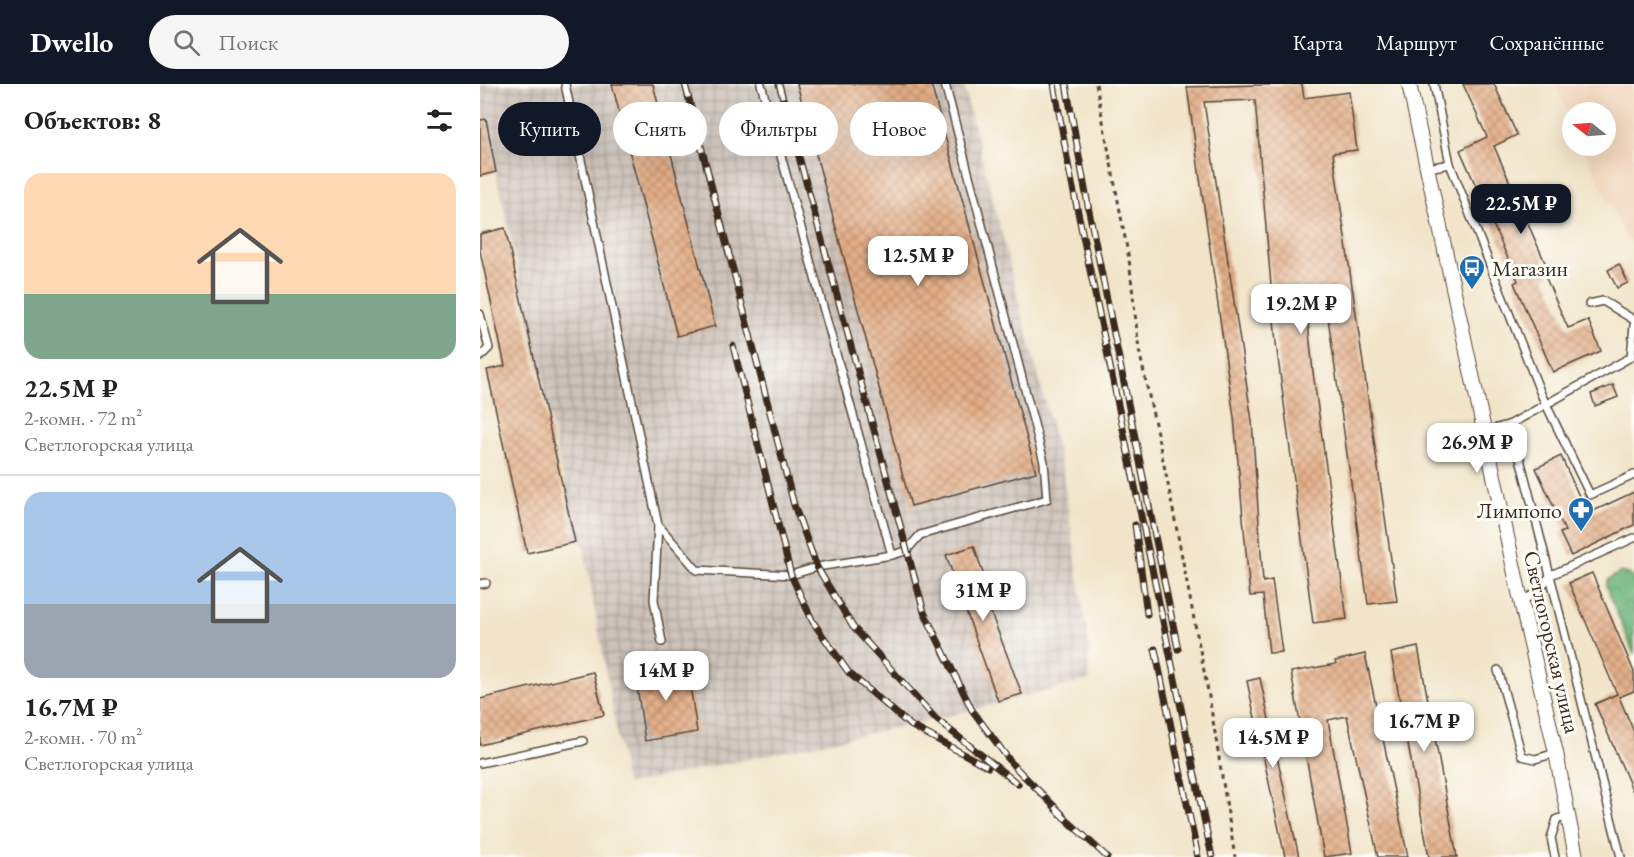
<!DOCTYPE html>
<html lang="ru">
<head>
<meta charset="utf-8">
<style>
	body { margin:0; font-family:"EB Garamond",serif; background:#f6f6f6; color:#222; height:100vh; display:flex; flex-direction:column; font-size:22px; white-space:nowrap }
	* { box-sizing:border-box; margin:0 }
	p { font-size:20px; color:#767676 }
	.icon { flex:none; width:33px; height:33px; fill:none; stroke:currentColor; stroke-width:2; stroke-linecap:round; stroke-linejoin:round }
	.map { position:relative; flex:1; overflow:hidden }
	.details { display:flex; flex-direction:column; background:#fff; width:480px }
	.details>* { flex:none }
	.hud { position:absolute; left:18px; top:18px; width:570px; height:54px; display:flex; gap:12px }
	.needle { width:39px; rotate:287deg }
	.controls { position:absolute; left:1082px; top:18px; display:grid; gap:12px }
	.controls a { display:grid; place-items:center; width:54px; height:54px; border-radius:50%; background:#fff; box-shadow:0 6px 24px #0002; font-size:30px }
	.price { position:absolute; translate:-50% -51px; padding:0 14px; border-radius:12px; background:#fff; color:#222; font-size:20px; line-height:39px; filter:drop-shadow(0 2px 3px #0008) }
	.price::after { content:''; position:absolute; left:50%; top:36px; width:18px; height:14px; margin-left:-9px; background:inherit; clip-path:polygon(0 0,100% 0,50% 100%) }
	.price.active { background:#111827; color:#fff }
	ul { padding:0; list-style:none }
	li { display:grid; align-content:center; gap:12px; height:318px; padding:0 24px }
	li+li { border-top:2px solid #e0e0e0 }
	li span { display:grid; place-items:center; height:186px; border-radius:18px; color:#555 }
	li>.icon { margin-inline-start:auto }
	span .icon { width:108px; height:108px; fill:#fffc; stroke-width:1 }
	li b { font-size:26px }
	h2 { display:flex; justify-content:space-between; align-items:center; height:72px; padding:0 24px; font-size:26px }
	.chip { padding:0 21px; border-radius:27px; background:#fff; box-shadow:0 6px 24px #0002; font-size:21px; line-height:54px }
	.chip.active { background:#111827; color:#fff }
	header { display:flex; align-items:center; gap:36px; box-sizing:border-box; height:84px; padding:0 30px; background:#111827; color:#fff }
	header strong { font-size:28px }
	nav { display:flex; gap:33px; margin-inline-start:auto; font-size:21px }
	.search { width:420px; height:54px; background:#f6f6f6; display:flex; align-items:center; gap:15px; box-sizing:border-box; padding:0 21px; border-radius:33px; color:#767676; font-size:22px }
	main { display:flex; flex:1; min-height:0 }
	.map>svg:first-child { display:block }
	.built { fill:#f0d6bc }
	.industrial { fill:url(#industrial-grid) }
	.forest { fill:url(#forest-crowns); stroke:#526e4b; stroke-width:1.5 }
	.building { fill:url(#building-cross-hatch) }
	.lines { fill:none; stroke-linecap:round; stroke-linejoin:round }
	.service-casing { stroke:#564638; stroke-width:10 }
	.minor-casing { stroke:#564638; stroke-width:16 }
	.path { stroke:#564638; stroke-width:3; stroke-dasharray:4.5 4.5; stroke-linecap:butt }
	.service { stroke:#fff; stroke-width:7 }
	.minor { stroke:#fff; stroke-width:14 }
	.rail-casing { stroke:#3b2a1e; stroke-width:7 }
	.rail { stroke:#fdfcf7; stroke-width:4.5; stroke-dasharray:14; stroke-linecap:butt }
	.labels { text-anchor:middle; dominant-baseline:central; stroke-width:6; stroke-linejoin:round; paint-order:stroke }
	.poi-label { font-size:22px; fill:#3b2a1e; stroke:#fdfcf7; text-anchor:start }
	.street-label { font-size:22px; fill:#3b2a1e; stroke:#fdfcf7 }
</style>
</head>
<body>
<header>
<strong>Dwello</strong>
<div class="search"><svg class="icon" aria-label="search" viewBox="0 0 24 24"><circle cx="10" cy="10" r="6"/><path d="M15 15l6 6"/></svg>Поиск</div>
<nav><a>Карта</a><a>Маршрут</a><a>Сохранённые</a></nav>
</header>
<main>
<section class="details">
<h2>Объектов: 8<svg class="icon" aria-label="filters" viewBox="0 0 24 24"><path d="M4 7h16M4 17h16"/><circle cx="9" cy="7" r="2"/><circle cx="15" cy="17" r="2"/></svg></h2>
<ul>
<li><span style="background:linear-gradient(#ffd9b3 65%,#7fa58c 0)"><svg class="icon" aria-label="home" viewBox="0 0 24 24"><path d="M3 11l9-7 9 7M6 9v11h12V9"/></svg></span><div><b>22.5M ₽</b><p>2-комн. · 72 m²</p><p>Светлогорская улица</p></div></li>
<li><span style="background:linear-gradient(#a9c7e8 60%,#9aa5b1 0)"><svg class="icon" aria-label="home" viewBox="0 0 24 24"><path d="M3 11l9-7 9 7M6 9v11h12V9"/></svg></span><div><b>16.7M ₽</b><p>2-комн. · 70 m²</p><p>Светлогорская улица</p></div></li>
</ul>
</section>
<div class="map">
<svg width="1154" height="773" viewBox="0 0 1154 773">
	<defs>
		<pattern id="industrial-grid" width="8" height="8" patternUnits="userSpaceOnUse" patternTransform="scale(1.5)"><rect width="8" height="8" fill="#cec2b9"/><path d="M0 4h8M4 0v8" fill="none" stroke="#a89e96"/></pattern>
		<pattern id="forest-crowns" width="20" height="18" patternUnits="userSpaceOnUse" patternTransform="scale(1.5)"><rect width="20" height="18" fill="#69b278"/><path d="M2 6a3 3 0 1 1 6 0M12 15a3 3 0 1 1 6 0" fill="none" stroke="#589162"/></pattern>
		<pattern id="building-cross-hatch" width="8" height="8" patternUnits="userSpaceOnUse" patternTransform="scale(1.5)"><rect width="8" height="8" fill="#e4af88"/><path d="M0 0l8 8M0 8l8-8" fill="none" stroke="#ba8f6f"/></pattern>
	</defs>
	<rect width="100%" height="100%" fill="#fdfcf7"/>
	<filter id="ink" filterUnits="userSpaceOnUse"><feTurbulence type="fractalNoise" baseFrequency=".0167" numOctaves="2"/><feDisplacementMap in="SourceGraphic" scale="12" xChannelSelector="R" yChannelSelector="G"/><feConvolveMatrix kernelMatrix="1 2 1 2 8 2 1 2 1" color-interpolation-filters="sRGB"/></filter>
	<filter id="wash" filterUnits="userSpaceOnUse"><feTurbulence type="fractalNoise" baseFrequency=".008" numOctaves="4" result="noise"/><feDisplacementMap in="SourceGraphic" scale="24" xChannelSelector="R" yChannelSelector="G"/><feGaussianBlur stdDeviation="1.35" result="paint"/><feColorMatrix in="noise" values="0 0 0 0 0 0 0 0 0 0 0 0 0 0 0 0 0 1.4 0 .05"/><feComposite in="paint" operator="in"/></filter>
	<g filter="url(#wash)">
		<rect width="100%" height="100%" fill="#f1e4c8"/>
		<polygon class="built" points="1074,0 1154,0 1154,156 1148,158 1102,62 1125,62 1125,28 1092,28 1092,39"/>
		<polygon class="industrial" points="0,0 483,0 582,384 610,569 608,583 610,596 456,635 146,701 103,459 97,459 16,88 0,13"/>
		<polygon class="forest" points="1141,488 1149,490 1154,494 1154,570 1126,503 1127,496"/>
		<g id="blocks">
			<g class="building">
				<polygon points="132,0 173,0 235,242 197,252"/>
				<polygon points="317,0 451,0 556,388 431,422"/>
				<polygon points="822,0 824,14 869,8 877,66 853,69 917,517 888,520 844,205 825,208 833,288 867,535 833,539 796,259 775,16 724,18 772,337 783,498 792,496 802,568 789,569 783,511 770,512 754,333 707,3"/>
				<polygon points="983,0 1014,0 1037,51 1014,62 1070,190 1065,192 1088,244 1108,236 1121,267 1073,288 1034,199 1038,197 980,66 1007,53"/>
				<polygon points="6,35 16,88 0,92 0,36"/>
				<polygon points="25,144 95,458 47,469 7,286 25,282 0,167 0,150"/>
				<polygon points="1139,180 1148,199 1137,204 1128,186"/>
				<polygon points="1133,301 1138,313 1115,322 1111,310"/>
				<polygon points="1081,372 1107,430 1154,408 1154,441 1091,472 1080,449 1085,447 1056,384"/>
				<polygon points="494,462 507,501 501,503 542,610 518,617 466,471"/>
				<polygon points="1112,489 1154,588 1154,607 1139,613 1154,648 1154,710 1115,620 1137,610 1089,499"/>
				<polygon points="938,563 977,773 949,773 911,569"/>
				<polygon points="885,570 928,773 898,773 867,632 848,636 872,769 844,773 811,588 856,580 855,577"/>
				<polygon points="207,580 217,648 165,657 155,589"/>
				<polygon points="113,588 124,631 0,661 0,615"/>
				<polygon points="780,594 819,773 805,773 767,597"/>
			</g>
		</g>
	</g>
	<g filter="url(#ink)">
		<use href="#blocks" fill-opacity="0" stroke="#564638" stroke-width="1.5"/>
		<g class="lines">
			<defs>
				<g id="service">
					<polyline points="85,0 178,441"/>
					<polyline points="281,0 412,471"/>
					<polyline points="954,0 970,80 1061,310 1110,411 1154,391"/>
					<polyline points="948,84 970,80"/>
					<polyline points="1109,220 1123,217 1154,236"/>
					<polyline points="0,230 9,264 0,273"/>
					<polyline points="1027,342 1151,273 1154,241"/>
					<path d="M1017,344L1031,340C1069,484 1104,629 1141,773"/>
					<polyline points="0,500 6,499"/>
					<polyline points="1041,517 1055,510 1071,491 1154,454"/>
					<polyline points="182,558 174,516 178,441 217,486 311,491 337,483 412,471 426,467 440,451 567,415 564,378 465,0"/>
					<polyline points="1018,586 1042,672 1055,675 1076,669"/>
					<polyline points="0,679 103,657"/>
					<polyline points="1075,773 1071,754 1077,735 1087,733"/>
				</g>
				<polyline id="minor" points="929,0 1041,517 1076,669 1096,773"/>
			</defs>
			<use href="#service" class="service-casing"/>
			<use href="#minor" class="minor-casing"/>
			<polyline class="path" points="616,0 649,175 659,266 687,395 730,618 755,773"/>
			<use href="#service" class="service"/>
			<use href="#minor" class="minor"/>
			<defs>
				<g id="rail">
					<polyline points="205,0 314,421 337,483 373,543 456,635 538,700"/>
					<polyline points="299,0 444,528 492,626 533,681 582,730"/>
					<polyline points="574,0 589,85 732,773"/>
					<polyline points="586,0 609,127 698,565"/>
					<polyline points="253,262 311,491 333,538 369,589 430,641 508,683"/>
					<polyline points="655,441 667,530"/>
					<polyline points="675,565 718,773"/>
					<polyline points="576,726 627,773"/>
				</g>
			</defs>
			<use href="#rail" class="rail-casing"/>
			<use href="#rail" class="rail"/>
		</g>
	</g>
	<defs>
		<symbol id="bus-pin" viewBox="-11 -11 22 30"><path d="M0 17L-7.5 6A9.5 9.5 0 1 1 7.5 6Z" fill="#1f6fb2" stroke="#fdfcf7"/><path d="M-5-6H5V4H4V6H2V4H-2V6H-4V4H-5ZM-3.5-4V0h7V-4ZM-3.5 1.2v1.5H-2V1.2ZM2 1.2v1.5H3.5V1.2Z" fill="#fff"/></symbol>
		<symbol id="pharmacy-pin" viewBox="-11 -11 22 30"><path d="M0 17L-7.5 6A9.5 9.5 0 1 1 7.5 6Z" fill="#1f6fb2" stroke="#fdfcf7"/><path d="M-2-6h4v4h4v4h-4v4h-4v-4h-4v-4h4Z" fill="#fff"/></symbol>
	</defs>
	<g fill-rule="evenodd">
		<use href="#bus-pin" x="977" y="169" width="30" height="40"/>
		<use href="#pharmacy-pin" x="1086" y="411" width="30" height="40"/>
	</g>
	<g class="labels">
		<g class="poi-label">
			<text x="1012" y="184">Магазин</text>
			<text x="1082" y="426" text-anchor="end">Лимпопо</text>
		</g>
		<g class="street-label">
			<text transform="translate(1072 558) rotate(77)">Светлогорская улица</text>
		</g>
	</g>
</svg>
<div class="controls">
<a><svg class="needle" viewBox="-14 -14 28 28"><path d="M0-13l5 13h-10z" fill="#e53935"/><path d="M0 13l5-13h-10z" fill="#767676"/></svg></a>
</div>
<b class="price active" style="left:1041px;top:151px">22.5M ₽</b>
<b class="price" style="left:438px;top:203px">12.5M ₽</b>
<b class="price" style="left:821px;top:251px">19.2M ₽</b>
<b class="price" style="left:997px;top:390px">26.9M ₽</b>
<b class="price" style="left:503px;top:538px">31M ₽</b>
<b class="price" style="left:186px;top:618px">14M ₽</b>
<b class="price" style="left:944px;top:669px">16.7M ₽</b>
<b class="price" style="left:793px;top:685px">14.5M ₽</b>
<div class="hud">
<a class="chip active">Купить</a>
<a class="chip">Снять</a>
<a class="chip">Фильтры</a>
<a class="chip">Новое</a>
</div>
</div>
</main>
</body>
</html>
